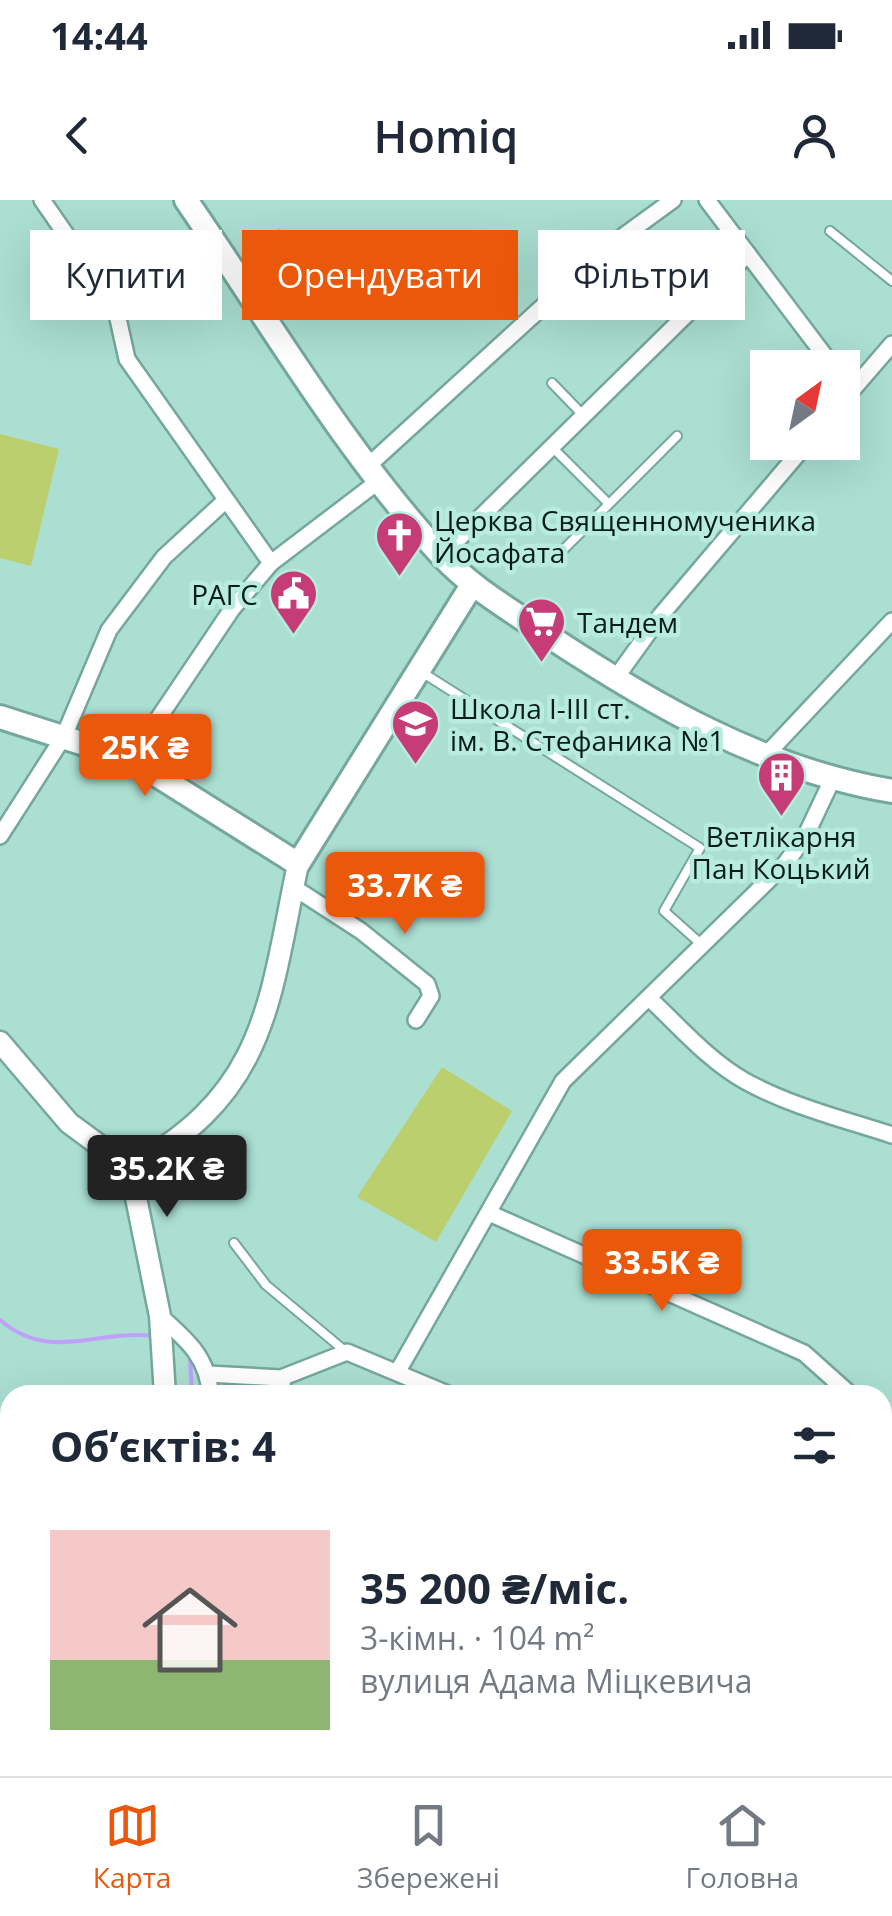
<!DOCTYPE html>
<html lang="uk">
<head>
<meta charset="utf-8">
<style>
	body { margin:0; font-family:"Open Sans",sans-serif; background:#f2f2f3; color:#1f2937; height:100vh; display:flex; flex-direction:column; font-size:38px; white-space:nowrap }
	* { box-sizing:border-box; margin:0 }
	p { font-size:32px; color:#747a83 }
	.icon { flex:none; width:55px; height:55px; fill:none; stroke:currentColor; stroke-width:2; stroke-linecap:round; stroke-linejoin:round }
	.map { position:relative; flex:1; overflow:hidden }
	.panel { position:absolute; left:0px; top:1185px; width:892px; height:392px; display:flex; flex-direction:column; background:#fff; border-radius:30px 30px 0 0; box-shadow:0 10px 40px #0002 }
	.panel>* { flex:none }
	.hud { position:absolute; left:30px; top:30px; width:832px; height:90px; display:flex; gap:20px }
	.needle { width:65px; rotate:33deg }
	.buttons { position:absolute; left:750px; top:150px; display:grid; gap:20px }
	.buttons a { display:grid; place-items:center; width:110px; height:110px; border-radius:0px; background:#fff; box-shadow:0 10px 40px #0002; font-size:50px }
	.price { position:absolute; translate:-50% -85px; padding:0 22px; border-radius:10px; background:#ea580c; color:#fff; font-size:32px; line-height:65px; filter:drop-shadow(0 2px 5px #0008) }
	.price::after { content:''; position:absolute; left:50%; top:60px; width:30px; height:22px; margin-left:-15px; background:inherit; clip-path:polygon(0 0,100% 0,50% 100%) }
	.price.current { background:#222; color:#fff }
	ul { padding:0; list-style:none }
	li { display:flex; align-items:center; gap:30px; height:250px; padding:0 50px }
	li span { display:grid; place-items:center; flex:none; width:280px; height:200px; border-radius:0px; color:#555 }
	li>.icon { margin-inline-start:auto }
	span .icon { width:120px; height:120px; fill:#fffc; stroke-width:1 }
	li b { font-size:42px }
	h2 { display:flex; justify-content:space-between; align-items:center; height:120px; padding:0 50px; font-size:42px }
	.pill { padding:0 35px; border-radius:0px; background:#fff; box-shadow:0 10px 40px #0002; font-size:35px; line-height:90px }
	.pill.current { background:#ea580c; color:#fff }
	.status { display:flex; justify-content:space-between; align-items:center; height:70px; padding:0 50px; background:#fff; direction:ltr }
	.status svg { height:28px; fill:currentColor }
	header { display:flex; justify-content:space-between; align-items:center; height:130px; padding:0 50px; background:#fff; font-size:45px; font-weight:600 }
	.menu { display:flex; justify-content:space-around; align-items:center; height:140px; border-top:2px solid #e0e1e3; background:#fff; font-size:28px; color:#747a83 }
	.menu a { display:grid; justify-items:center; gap:5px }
	.menu .current { color:#ea580c }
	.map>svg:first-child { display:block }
	.green { fill:#bccf6e }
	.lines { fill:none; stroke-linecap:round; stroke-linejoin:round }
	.stream { stroke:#bea1fa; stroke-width:4 }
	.service-casing { stroke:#76a79c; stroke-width:12 }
	.minor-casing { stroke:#76a79c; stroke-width:20 }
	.tertiary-casing { stroke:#76a79c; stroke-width:25 }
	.secondary-casing { stroke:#76a79c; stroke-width:28 }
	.service { stroke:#fff; stroke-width:8 }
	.minor { stroke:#fff; stroke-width:15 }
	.tertiary { stroke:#fff; stroke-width:20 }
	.secondary { stroke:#fff; stroke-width:22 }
	.labels { text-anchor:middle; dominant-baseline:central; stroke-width:9; stroke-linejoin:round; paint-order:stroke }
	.poi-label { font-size:28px; fill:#081c18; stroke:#b8ecdf; text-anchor:start }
</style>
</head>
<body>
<div class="status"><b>14:44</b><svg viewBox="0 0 49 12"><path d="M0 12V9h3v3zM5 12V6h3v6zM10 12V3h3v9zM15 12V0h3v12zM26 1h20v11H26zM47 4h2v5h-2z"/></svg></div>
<header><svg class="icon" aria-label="back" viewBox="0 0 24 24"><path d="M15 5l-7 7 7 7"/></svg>Homiq<svg class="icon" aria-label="person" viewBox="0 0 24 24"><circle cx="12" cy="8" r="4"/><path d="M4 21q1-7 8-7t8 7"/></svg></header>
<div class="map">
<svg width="892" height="1576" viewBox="0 0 892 1576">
	<rect width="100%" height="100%" fill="#abdfd2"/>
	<g class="green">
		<polygon points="280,28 319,93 299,107 254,46"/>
		<polygon points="0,234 59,249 31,366 0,358"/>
		<polygon points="442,867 512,911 436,1042 357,997"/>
	</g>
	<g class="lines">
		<g class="stream">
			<path d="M0,1120C50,1163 96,1129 153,1136"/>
			<polyline points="190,1158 192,1195"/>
			<polyline points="231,1568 235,1576"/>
		</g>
		<defs>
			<g id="service">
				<polyline points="830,31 892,81"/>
				<polyline points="552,183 582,214"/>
				<polyline points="551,246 608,303"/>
				<polyline points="563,350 677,236"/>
				<polyline points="420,471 700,648 664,711 701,744"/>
				<polyline points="234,1043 266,1085 345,1151"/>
			</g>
			<g id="minor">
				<polyline points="42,0 115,105 127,159 271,363"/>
				<polyline points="707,0 834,168"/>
				<polyline points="842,202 892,144"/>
				<polyline points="369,265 607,48 673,0"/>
				<polyline points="441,356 748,54"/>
				<polyline points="615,479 661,415 808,242"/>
				<polyline points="764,557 892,421"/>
				<polyline points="131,559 232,409 271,363 380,280"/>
				<polyline points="0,636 64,536 109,430 164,357 226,300"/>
				<polyline points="293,687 361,731 427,784 431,796 416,820"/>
				<path d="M650,799C680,827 709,861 745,881C790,906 843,919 892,935"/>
				<polyline points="489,1013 804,1153 851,1195"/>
				<path d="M160,1116C186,1139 209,1158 210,1195"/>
				<polyline points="398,1171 563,881 785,664 806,635 832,580"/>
				<polyline points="208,1174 281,1178 284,1195"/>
				<polyline points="281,1178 347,1152 450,1195"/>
				<polyline points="882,1228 892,1239"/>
				<polyline points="0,1399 10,1393"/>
				<polyline points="882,1480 892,1469"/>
				<polyline points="542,1568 556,1576"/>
				<polyline points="152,1576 164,1568"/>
				<polyline points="800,1576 806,1568"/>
			</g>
			<g id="tertiary">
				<polyline points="0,842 69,923 130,968"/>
				<path d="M130,968C267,894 269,803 298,664"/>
				<polyline points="130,968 160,1116 165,1195"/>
				<polyline points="178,1568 179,1576"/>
			</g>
			<g id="secondary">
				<path d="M186,0C267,117 345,252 442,356C471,387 509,409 544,433C653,505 763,569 892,591"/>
				<polyline points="0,517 131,559 298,664 472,385"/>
			</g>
		</defs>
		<use href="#service" class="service-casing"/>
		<use href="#minor" class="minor-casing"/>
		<use href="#tertiary" class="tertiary-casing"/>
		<use href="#secondary" class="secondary-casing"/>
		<use href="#service" class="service"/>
		<use href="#minor" class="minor"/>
		<use href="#tertiary" class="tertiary"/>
		<use href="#secondary" class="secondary"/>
	</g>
	<defs>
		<symbol id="church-pin" viewBox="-11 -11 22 30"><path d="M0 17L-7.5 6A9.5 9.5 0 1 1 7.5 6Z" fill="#c53c77" stroke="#b8ecdf"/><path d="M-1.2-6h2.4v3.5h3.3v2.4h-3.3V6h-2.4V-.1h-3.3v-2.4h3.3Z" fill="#fff"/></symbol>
		<symbol id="civic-pin" viewBox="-11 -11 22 30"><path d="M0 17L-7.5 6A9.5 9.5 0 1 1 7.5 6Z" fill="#c53c77" stroke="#b8ecdf"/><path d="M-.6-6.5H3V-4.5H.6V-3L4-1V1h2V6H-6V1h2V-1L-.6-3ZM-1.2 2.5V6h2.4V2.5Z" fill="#fff"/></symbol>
		<symbol id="supermarket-pin" viewBox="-11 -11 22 30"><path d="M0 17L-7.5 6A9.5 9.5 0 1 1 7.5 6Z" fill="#c53c77" stroke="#b8ecdf"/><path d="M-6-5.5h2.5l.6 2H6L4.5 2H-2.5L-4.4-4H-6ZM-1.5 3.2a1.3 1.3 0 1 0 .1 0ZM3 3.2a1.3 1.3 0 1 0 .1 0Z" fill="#fff"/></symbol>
		<symbol id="school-pin" viewBox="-11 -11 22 30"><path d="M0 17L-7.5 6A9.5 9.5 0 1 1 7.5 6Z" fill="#c53c77" stroke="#b8ecdf"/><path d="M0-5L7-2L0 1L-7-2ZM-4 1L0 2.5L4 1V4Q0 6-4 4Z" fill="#fff"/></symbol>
		<symbol id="building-pin" viewBox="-11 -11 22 30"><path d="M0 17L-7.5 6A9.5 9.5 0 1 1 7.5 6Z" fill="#c53c77" stroke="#b8ecdf"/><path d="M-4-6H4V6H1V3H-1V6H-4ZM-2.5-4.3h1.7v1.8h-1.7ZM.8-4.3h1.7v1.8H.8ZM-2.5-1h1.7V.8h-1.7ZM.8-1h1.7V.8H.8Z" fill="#fff"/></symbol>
	</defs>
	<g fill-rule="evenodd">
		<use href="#church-pin" x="372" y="308" width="55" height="75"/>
		<use href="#civic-pin" x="266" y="366" width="55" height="75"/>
		<use href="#supermarket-pin" x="514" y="394" width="55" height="75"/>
		<use href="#school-pin" x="388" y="496" width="55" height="75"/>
		<use href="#building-pin" x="754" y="548" width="55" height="75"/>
	</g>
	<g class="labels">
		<g class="poi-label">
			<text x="434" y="320">Церква Священномученика<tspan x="434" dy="32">Йосафата</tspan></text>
			<text x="258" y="394" text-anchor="end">РАГС</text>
			<text x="577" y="422">Тандем</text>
			<text x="450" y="508">Школа I-III ст.<tspan x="450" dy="32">ім. В. Стефаника №1</tspan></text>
			<text x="781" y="636" text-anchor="middle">Ветлікарня<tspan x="781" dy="32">Пан Коцький</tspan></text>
		</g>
	</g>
</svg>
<div class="buttons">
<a><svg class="needle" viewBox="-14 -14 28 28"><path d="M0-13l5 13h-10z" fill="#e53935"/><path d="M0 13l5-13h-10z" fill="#747a83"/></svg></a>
</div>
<b class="price" style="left:145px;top:599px">25K ₴</b>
<b class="price" style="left:405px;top:737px">33.7K ₴</b>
<b class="price current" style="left:167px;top:1020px">35.2K ₴</b>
<b class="price" style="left:662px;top:1114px">33.5K ₴</b>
<div class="hud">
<a class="pill">Купити</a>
<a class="pill current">Орендувати</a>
<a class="pill">Фільтри</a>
</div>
<section class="panel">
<h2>Об’єктів: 4<svg class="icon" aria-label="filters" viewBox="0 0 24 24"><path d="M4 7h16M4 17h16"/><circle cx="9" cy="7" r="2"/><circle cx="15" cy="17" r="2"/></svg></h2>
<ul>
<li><span style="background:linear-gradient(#f6c9c9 65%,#8fb573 0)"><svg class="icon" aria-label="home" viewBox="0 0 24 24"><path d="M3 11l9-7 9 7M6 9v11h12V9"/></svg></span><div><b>35 200 ₴/міс.</b><p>3-кімн. · 104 m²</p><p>вулиця Адама Міцкевича</p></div></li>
</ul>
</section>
</div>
<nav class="menu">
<a class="current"><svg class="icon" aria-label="map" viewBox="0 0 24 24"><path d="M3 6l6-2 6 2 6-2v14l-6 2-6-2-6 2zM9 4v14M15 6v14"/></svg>Карта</a>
<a><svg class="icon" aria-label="saved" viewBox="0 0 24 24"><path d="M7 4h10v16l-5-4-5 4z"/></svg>Збережені</a>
<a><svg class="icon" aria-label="home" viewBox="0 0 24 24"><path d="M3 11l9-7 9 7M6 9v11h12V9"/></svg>Головна</a>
</nav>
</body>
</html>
